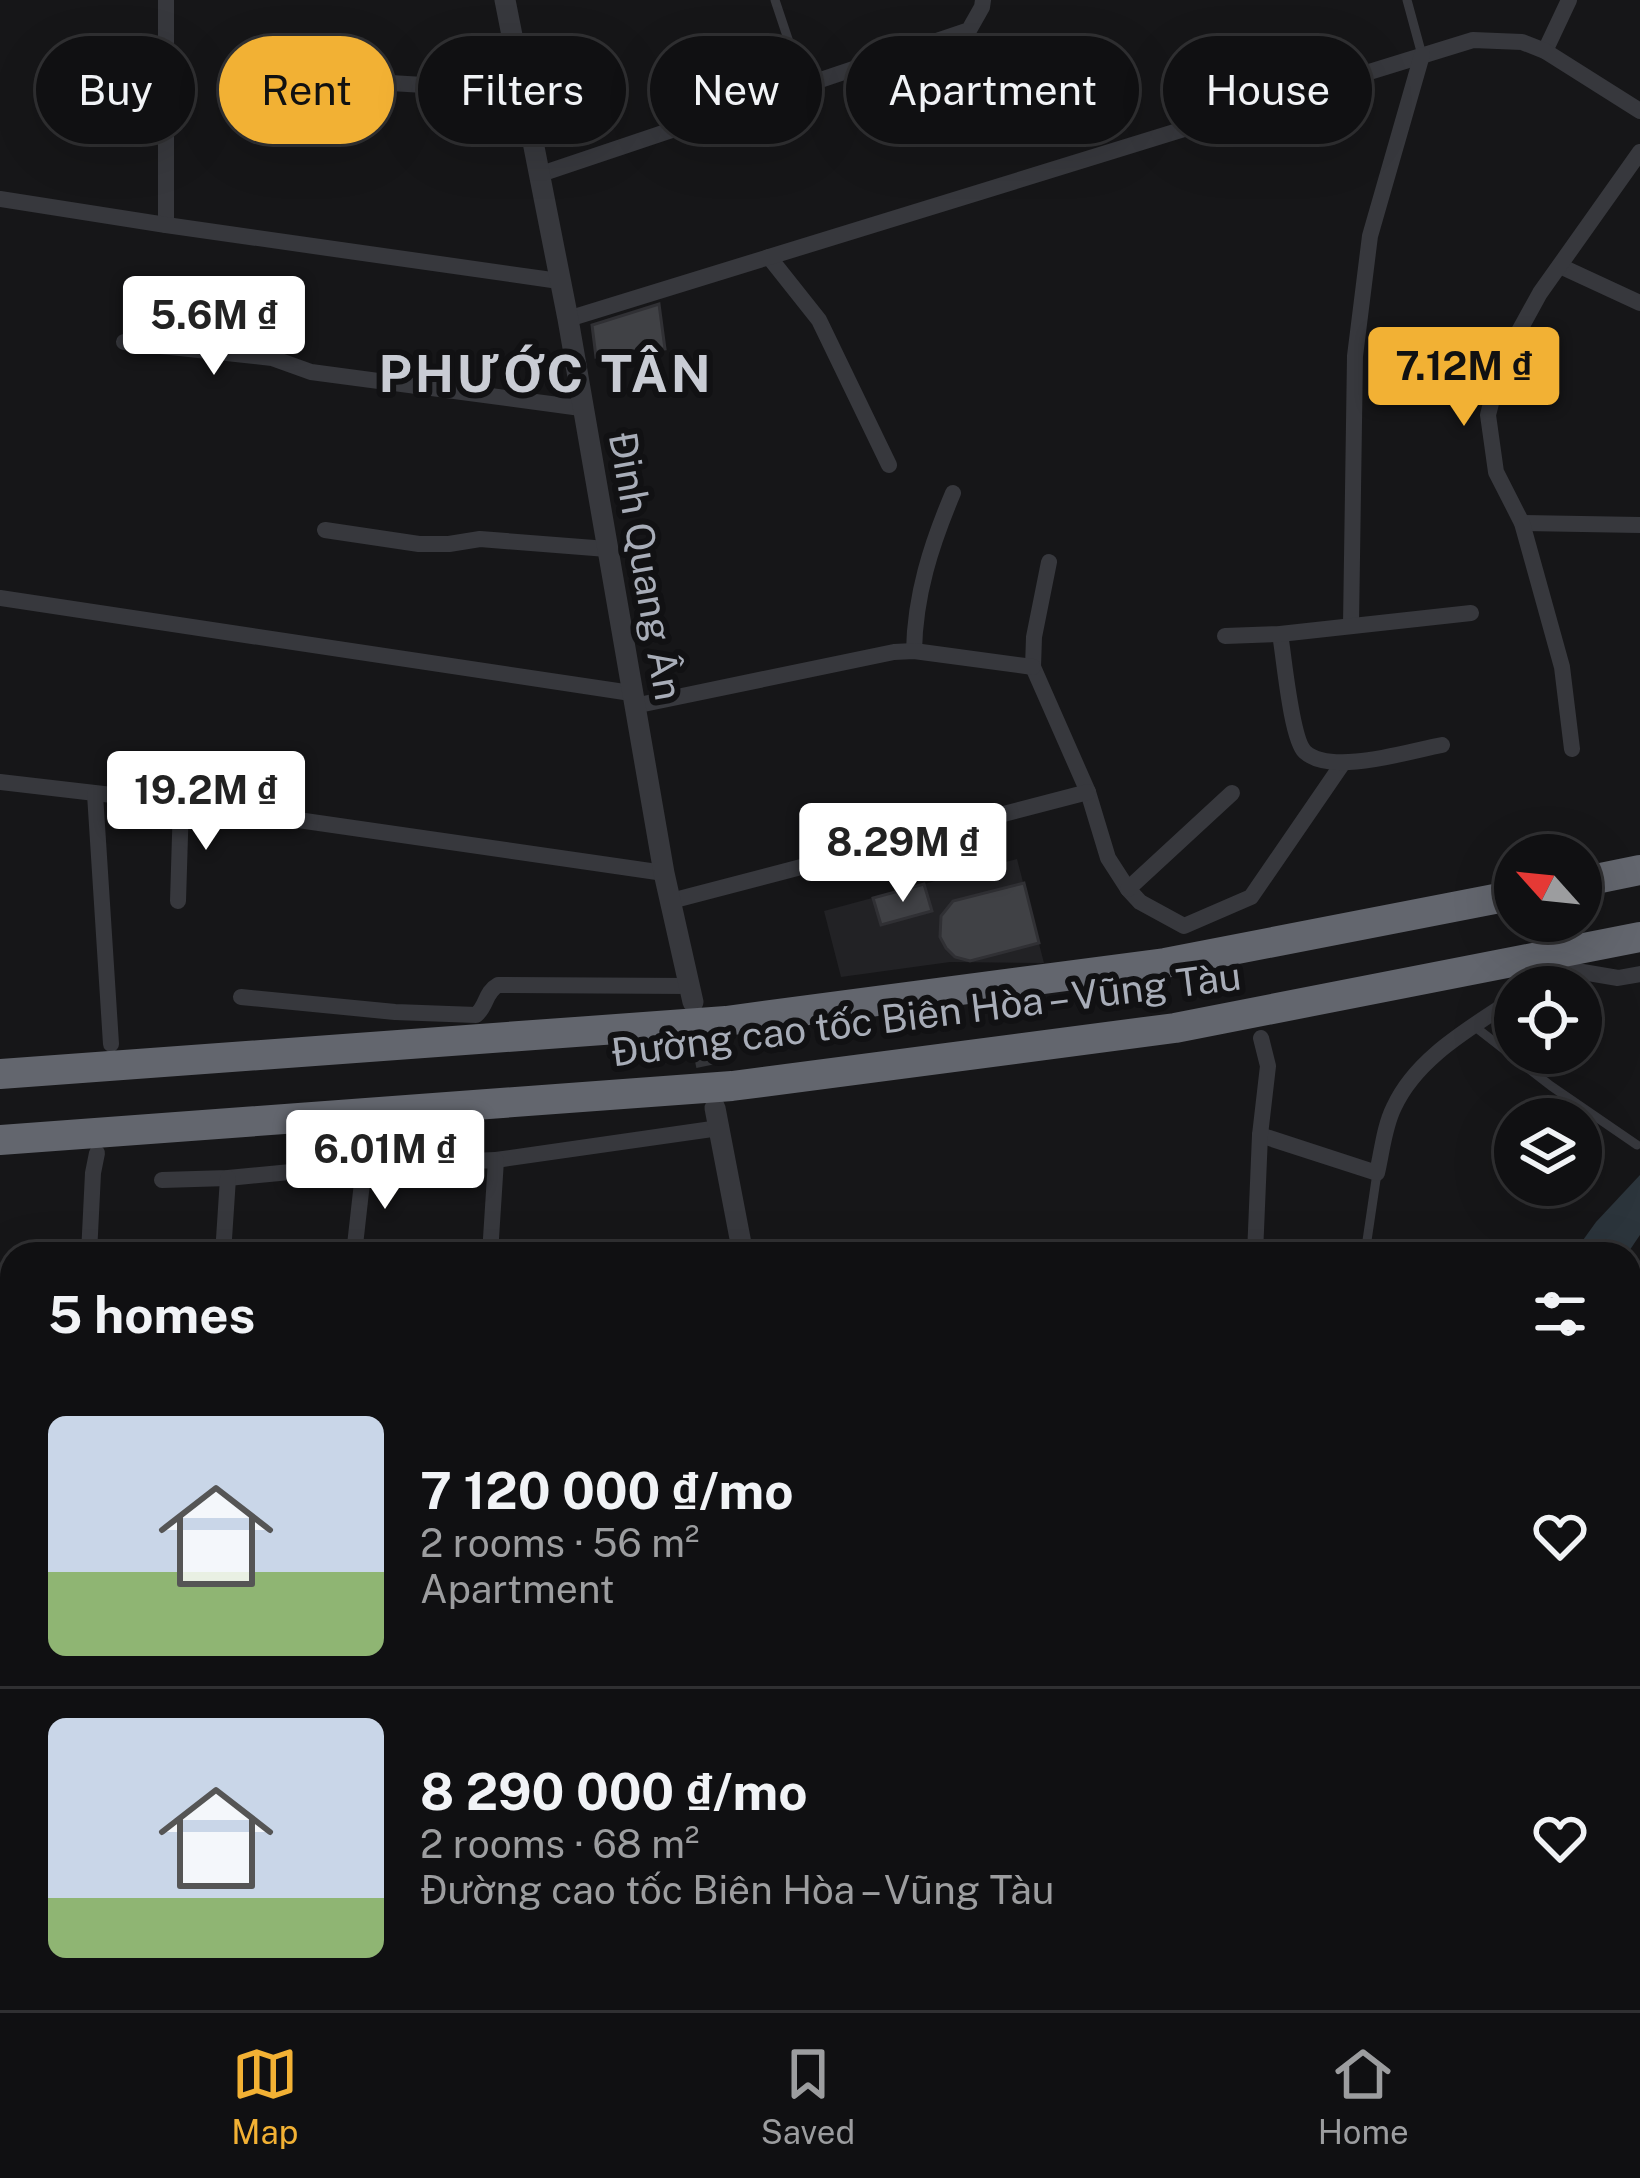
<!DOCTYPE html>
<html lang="en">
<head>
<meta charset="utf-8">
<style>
	body { margin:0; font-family:"Public Sans",sans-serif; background:#1e1e20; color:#f1f3f6; height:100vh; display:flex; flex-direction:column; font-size:45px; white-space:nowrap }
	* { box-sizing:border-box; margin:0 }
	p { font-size:39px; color:#9c9d9f }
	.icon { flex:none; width:66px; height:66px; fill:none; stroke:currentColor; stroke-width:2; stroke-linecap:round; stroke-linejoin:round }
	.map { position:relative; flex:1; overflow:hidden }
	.side { position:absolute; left:0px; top:1242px; width:1641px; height:768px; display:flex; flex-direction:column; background:#101012; border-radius:36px 36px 0 0; box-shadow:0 12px 48px #0002,0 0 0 3px #303032 }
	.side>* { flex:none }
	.hud { position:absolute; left:36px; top:36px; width:1569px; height:108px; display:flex; gap:24px }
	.needle { width:78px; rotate:297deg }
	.tools { position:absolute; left:1494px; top:834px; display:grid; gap:24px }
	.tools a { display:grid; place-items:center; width:108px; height:108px; border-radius:50%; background:#101012; box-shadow:0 12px 48px #0002,0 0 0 3px #303032; font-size:60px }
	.price { position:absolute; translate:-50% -102px; padding:0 27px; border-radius:12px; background:#fff; color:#222; font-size:39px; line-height:78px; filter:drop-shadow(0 3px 6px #0008) }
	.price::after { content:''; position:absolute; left:50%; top:72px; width:36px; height:27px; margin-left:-18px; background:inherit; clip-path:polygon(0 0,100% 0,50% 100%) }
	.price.on { background:#f2b134; color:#111 }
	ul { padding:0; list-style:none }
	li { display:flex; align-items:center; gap:36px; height:300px; padding:0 48px }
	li+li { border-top:3px solid #303032 }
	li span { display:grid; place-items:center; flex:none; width:336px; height:240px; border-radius:18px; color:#555 }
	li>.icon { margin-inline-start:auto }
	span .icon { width:144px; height:144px; fill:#fffc; stroke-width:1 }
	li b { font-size:51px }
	h2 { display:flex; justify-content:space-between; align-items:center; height:144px; padding:0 48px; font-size:51px }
	.pill { padding:0 42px; border-radius:54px; background:#101012; box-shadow:0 12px 48px #0002,0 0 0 3px #303032; font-size:42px; line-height:108px }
	.pill.on { background:#f2b134; color:#111 }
	.dock { display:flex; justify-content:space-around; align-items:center; height:168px; border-top:3px solid #303032; background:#101012; font-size:33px; color:#9c9d9f }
	.dock a { display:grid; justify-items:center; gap:6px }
	.dock .on { color:#f2b134 }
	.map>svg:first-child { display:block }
	.built { fill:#222225 }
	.water { fill:#2c353c }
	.building { fill:#404145; stroke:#303034; stroke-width:3 }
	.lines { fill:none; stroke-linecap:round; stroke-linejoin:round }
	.tertiary-tunnel { stroke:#333438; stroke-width:21; stroke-dasharray:21 10; stroke-linecap:butt }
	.service { stroke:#37383d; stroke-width:9 }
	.minor { stroke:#37383d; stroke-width:16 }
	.tertiary { stroke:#37383d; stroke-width:21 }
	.motorway { stroke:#63666e; stroke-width:30 }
	.labels { text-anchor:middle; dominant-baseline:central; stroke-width:12; stroke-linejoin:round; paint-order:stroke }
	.street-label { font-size:39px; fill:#a8adb8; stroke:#111113 }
	.district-label { font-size:51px; font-weight:bold; letter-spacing:3px; fill:#c9ccd4; stroke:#111113 }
</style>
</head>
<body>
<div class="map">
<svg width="1640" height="2010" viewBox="0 0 1640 2010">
	<rect width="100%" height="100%" fill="#161618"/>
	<polygon class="built" points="1017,859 1044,963 950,962 841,977 824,911"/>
	<polygon class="water" points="1640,1175 1640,1235 1627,1254 1573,1254 1596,1222"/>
	<g class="building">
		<polygon points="659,304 665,349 596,357 592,325"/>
		<polygon points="1024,883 1039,943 970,961 955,957 946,948 940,937 941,916 953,901"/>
		<polygon points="924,884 932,911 881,925 873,898"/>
	</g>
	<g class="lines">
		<polyline class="tertiary-tunnel" points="696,1015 713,1096"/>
		<g class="service">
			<polyline points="775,0 803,84"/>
			<polyline points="1407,0 1422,55"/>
			<polyline points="1474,1026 1551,1086 1637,1145"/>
			<polyline points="1365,1254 1377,1173"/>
		</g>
		<g class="minor">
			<polyline points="166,0 166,225"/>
			<polyline points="1545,51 1569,0"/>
			<path d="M344,130C344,112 340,92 358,81L521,91"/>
			<polyline points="538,175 969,30 982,7 983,0"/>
			<polyline points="0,199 166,225 559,281"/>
			<polyline points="769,257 819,320 889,465"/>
			<polyline points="1560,266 1640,303"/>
			<polyline points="568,319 1473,40 1522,42 1545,51 1640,111"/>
			<polyline points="124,342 272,358 311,372 581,408"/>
			<polyline points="1522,523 1640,525"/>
			<polyline points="325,530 419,544 449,544 480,539 607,549"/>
			<polyline points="1049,562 1034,637 1033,667 1088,792 1108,858 1128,889 1140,902 1184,926 1251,897 1343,763"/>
			<polyline points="0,598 631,693"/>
			<polyline points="1351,625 1355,356 1370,236 1422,55"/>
			<path d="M1280,634C1284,656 1291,739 1305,752C1332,776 1409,751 1442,745"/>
			<polyline points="1225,636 1280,634 1471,613"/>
			<path d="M914,651C915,595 931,545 953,493"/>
			<polyline points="634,706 894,652 914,651 1033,667"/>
			<polyline points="1572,749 1562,667 1522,523 1496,472 1488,415 1501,364 1540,293 1640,152"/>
			<polyline points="0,782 181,803 664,873"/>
			<polyline points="95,794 111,1044"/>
			<polyline points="1128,889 1232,793"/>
			<polyline points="178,901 181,803"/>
			<polyline points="671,901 1088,792"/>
			<polyline points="1532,987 1559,968 1618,978 1640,974"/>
			<path d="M241,997L395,1012L476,1015C487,1006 485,992 498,985L689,986"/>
			<path d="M1260,1135L1377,1173C1382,1152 1384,1127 1394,1107C1417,1057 1471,1028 1515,998"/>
			<polyline points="496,1160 719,1128"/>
			<polyline points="162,1180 228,1178 364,1165 496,1160 490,1254"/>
			<polyline points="89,1254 93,1173 97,1153"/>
			<polyline points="223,1254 228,1178"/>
			<polyline points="354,1254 364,1165"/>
			<polyline points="1255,1254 1260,1135 1268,1066 1261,1038"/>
			<polyline points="0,1302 12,1303"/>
			<polyline points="0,1457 12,1458"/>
			<polyline points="1629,1509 1630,1507"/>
			<polyline points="0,1600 12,1600"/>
			<polyline points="0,1683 12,1683"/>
			<polyline points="1629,1706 1640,1721"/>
			<polyline points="0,1812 12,1812"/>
			<polyline points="0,1913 12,1913"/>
			<polyline points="1629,1929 1640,1917"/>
			<polyline points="303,1998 304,2010"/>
			<polyline points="397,1998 398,2010"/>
			<polyline points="193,2010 193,1998"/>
			<polyline points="1504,2010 1529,2008"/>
			<polyline points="1555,2010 1566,1998"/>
		</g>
		<g class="tertiary">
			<polyline points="505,0 568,319 664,873 693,1002"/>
			<polyline points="715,1108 743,1254"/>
			<polyline points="880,1998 882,2010"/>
		</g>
		<g class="motorway">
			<polyline points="1581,882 1640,870"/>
			<polyline points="0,1074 726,1021 1165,963 1515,895"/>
			<polyline points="0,1140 732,1086 1175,1028 1640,937"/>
		</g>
	</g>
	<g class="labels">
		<g class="street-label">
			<text transform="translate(646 566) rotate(80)">Đinh Quang Ân</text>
			<text transform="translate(926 1014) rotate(-7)">Đường cao tốc Biên Hòa – Vũng Tàu</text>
		</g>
		<g class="district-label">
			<text x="546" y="373">PHƯỚC TÂN</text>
		</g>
	</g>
</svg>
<div class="tools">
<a><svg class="needle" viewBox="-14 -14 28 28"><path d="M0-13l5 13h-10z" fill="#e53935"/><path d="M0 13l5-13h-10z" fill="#9c9d9f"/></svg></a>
<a><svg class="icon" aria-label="locate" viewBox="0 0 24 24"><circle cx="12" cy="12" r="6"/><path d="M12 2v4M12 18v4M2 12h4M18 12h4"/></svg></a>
<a><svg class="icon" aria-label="layers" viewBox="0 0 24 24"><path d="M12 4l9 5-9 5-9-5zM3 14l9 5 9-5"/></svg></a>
</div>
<b class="price" style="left:214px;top:378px">5.6M ₫</b>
<b class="price on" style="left:1464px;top:429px">7.12M ₫</b>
<b class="price" style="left:206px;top:853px">19.2M ₫</b>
<b class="price" style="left:903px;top:905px">8.29M ₫</b>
<b class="price" style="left:385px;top:1212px">6.01M ₫</b>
<div class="hud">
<a class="pill">Buy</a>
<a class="pill on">Rent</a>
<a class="pill">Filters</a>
<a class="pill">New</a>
<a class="pill">Apartment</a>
<a class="pill">House</a>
</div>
<section class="side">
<h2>5 homes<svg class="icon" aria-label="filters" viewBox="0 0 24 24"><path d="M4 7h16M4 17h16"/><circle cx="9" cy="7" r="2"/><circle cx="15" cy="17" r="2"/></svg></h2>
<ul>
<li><span style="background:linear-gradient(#c9d6e8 65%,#8fb573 0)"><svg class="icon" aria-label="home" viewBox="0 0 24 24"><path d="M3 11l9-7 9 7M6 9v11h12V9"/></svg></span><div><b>7 120 000 ₫/mo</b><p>2 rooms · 56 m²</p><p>Apartment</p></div><svg class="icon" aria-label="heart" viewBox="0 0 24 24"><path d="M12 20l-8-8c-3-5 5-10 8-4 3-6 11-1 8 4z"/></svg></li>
<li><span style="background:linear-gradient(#c9d6e8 75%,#8fb573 0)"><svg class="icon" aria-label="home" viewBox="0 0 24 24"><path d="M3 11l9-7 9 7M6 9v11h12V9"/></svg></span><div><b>8 290 000 ₫/mo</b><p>2 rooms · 68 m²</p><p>Đường cao tốc Biên Hòa – Vũng Tàu</p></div><svg class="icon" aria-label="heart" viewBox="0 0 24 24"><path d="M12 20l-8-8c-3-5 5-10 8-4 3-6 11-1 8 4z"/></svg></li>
</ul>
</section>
</div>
<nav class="dock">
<a class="on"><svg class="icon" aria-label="map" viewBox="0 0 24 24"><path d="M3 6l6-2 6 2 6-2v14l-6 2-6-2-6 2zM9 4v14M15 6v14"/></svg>Map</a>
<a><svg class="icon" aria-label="saved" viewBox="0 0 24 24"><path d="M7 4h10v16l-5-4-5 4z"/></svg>Saved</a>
<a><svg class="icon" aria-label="home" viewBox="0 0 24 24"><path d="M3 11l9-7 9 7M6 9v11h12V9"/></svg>Home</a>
</nav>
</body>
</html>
